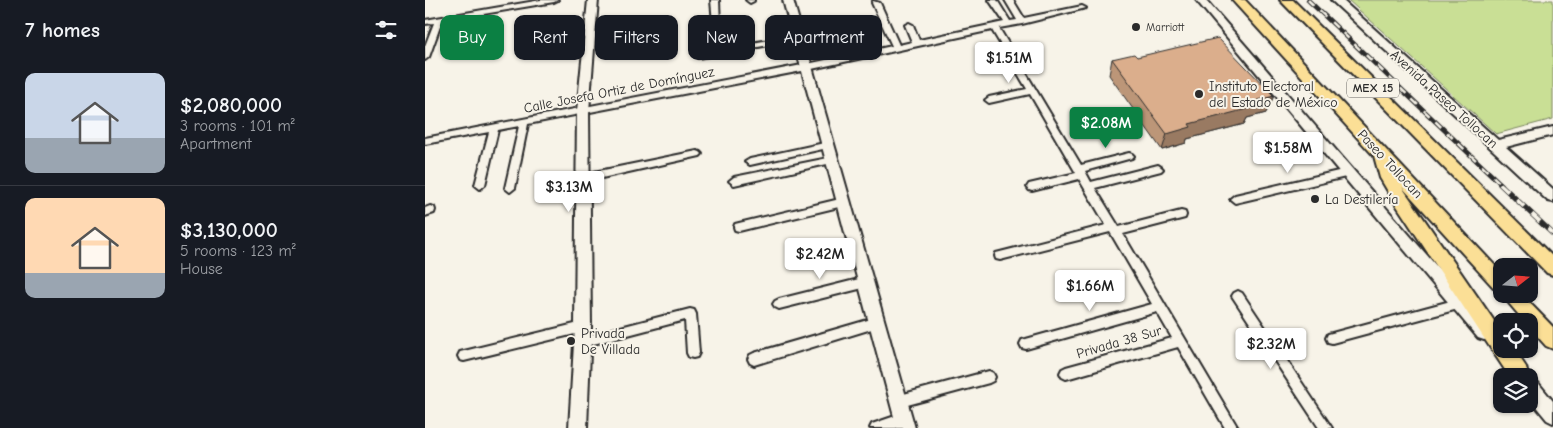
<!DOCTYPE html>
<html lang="en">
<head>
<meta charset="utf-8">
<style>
	body { margin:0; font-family:"Comic Neue",sans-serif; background:#242831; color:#f1f3f6; height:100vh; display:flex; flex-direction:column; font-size:19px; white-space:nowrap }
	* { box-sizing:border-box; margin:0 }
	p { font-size:16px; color:#9ea1a6 }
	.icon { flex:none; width:28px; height:28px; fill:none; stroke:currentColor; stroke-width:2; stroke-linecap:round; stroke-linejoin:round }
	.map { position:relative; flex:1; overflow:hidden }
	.drawer { display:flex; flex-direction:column; background:#171b24; width:425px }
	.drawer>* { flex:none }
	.top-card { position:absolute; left:15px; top:15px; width:475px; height:45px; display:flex; gap:10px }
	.needle { width:32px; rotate:73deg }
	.tools { position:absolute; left:1068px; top:258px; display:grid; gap:10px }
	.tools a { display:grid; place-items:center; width:45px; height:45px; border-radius:10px; background:#171b24; box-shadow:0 1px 4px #0004; font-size:25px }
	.price { position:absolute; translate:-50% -42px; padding:0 11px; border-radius:5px; background:#fff; color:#222; font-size:16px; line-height:32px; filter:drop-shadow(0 1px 2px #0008) }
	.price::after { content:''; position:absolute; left:50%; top:30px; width:15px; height:11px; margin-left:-8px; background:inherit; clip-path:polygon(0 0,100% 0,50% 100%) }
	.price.selected { background:#0b8043; color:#fff }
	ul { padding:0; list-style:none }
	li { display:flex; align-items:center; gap:15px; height:125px; padding:0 25px }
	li+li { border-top:1px solid #363941 }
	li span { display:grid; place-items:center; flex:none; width:140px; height:100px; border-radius:10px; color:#555 }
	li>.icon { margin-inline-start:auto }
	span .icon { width:60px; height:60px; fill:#fffc; stroke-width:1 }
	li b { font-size:21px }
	h2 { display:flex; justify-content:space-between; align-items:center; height:60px; padding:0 25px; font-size:21px }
	.pill { padding:0 18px; border-radius:10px; background:#171b24; box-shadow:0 1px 4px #0004; font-size:18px; line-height:45px }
	.pill.selected { background:#0b8043; color:#fff }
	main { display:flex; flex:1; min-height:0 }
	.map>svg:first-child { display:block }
	.green { fill:#c9df95; stroke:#7a8560 }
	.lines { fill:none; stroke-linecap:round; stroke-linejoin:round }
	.minor-casing { stroke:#2b2b2b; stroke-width:4 }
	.secondary-casing { stroke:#2b2b2b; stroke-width:4 }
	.trunk-casing { stroke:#2b2b2b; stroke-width:4 }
	.minor { fill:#f7f3e8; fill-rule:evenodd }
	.secondary { fill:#f7f3e8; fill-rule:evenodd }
	.trunk { fill:#fbdf96; fill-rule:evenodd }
	.rail-far1-casing { stroke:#2b2b2b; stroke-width:4.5 }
	.rail-casing { stroke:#2b2b2b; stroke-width:5.5 }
	.rail-far1 { stroke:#f7f3e8; stroke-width:2.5; stroke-dasharray:8; stroke-linecap:butt }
	.rail { stroke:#f7f3e8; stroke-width:4; stroke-dasharray:11; stroke-linecap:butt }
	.wall { fill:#bc9678; stroke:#2b2b2b }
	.shaded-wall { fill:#997a62; stroke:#2b2b2b }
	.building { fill:#dbae8c; stroke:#2b2b2b }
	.poi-dot { fill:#2b2b2b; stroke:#f7f3e8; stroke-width:2 }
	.labels { text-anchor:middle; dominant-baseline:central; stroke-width:4; stroke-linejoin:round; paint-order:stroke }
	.far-poi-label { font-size:11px; fill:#2b2b2b; stroke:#f7f3e8; text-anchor:start }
	.shield { fill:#f7f3e8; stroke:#686764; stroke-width:1 }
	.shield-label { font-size:12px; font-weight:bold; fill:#2b2b2b }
	.poi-label { font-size:14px; fill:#2b2b2b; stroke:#f7f3e8; text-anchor:start }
	.street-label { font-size:14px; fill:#2b2b2b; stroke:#f7f3e8 }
</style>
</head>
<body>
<main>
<section class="drawer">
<h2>7 homes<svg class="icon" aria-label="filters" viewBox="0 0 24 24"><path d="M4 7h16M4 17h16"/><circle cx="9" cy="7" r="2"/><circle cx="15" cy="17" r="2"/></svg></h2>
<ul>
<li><span style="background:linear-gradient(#c9d6e8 65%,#9aa5b1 0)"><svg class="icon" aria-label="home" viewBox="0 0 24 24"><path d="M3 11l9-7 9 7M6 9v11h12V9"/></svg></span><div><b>$2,080,000</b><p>3 rooms · 101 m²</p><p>Apartment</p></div></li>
<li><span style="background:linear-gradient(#ffd9b3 75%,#9aa5b1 0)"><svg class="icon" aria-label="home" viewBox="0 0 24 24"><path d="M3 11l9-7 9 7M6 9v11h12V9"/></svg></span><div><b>$3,130,000</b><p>5 rooms · 123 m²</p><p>House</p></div></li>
</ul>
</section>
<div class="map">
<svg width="1128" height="428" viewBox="0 0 1128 428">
	<rect width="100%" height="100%" fill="#f7f3e8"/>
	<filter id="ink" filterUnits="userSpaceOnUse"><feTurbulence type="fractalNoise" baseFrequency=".02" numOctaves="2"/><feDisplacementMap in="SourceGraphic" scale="10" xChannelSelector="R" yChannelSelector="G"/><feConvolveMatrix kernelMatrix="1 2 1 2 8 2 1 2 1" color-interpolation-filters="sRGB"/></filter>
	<g filter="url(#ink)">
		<polygon class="green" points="923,0 1128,0 1128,119 1071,134"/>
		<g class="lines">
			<defs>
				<g id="minor">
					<polygon points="116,0 133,0 129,2 17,21 4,57 0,60 0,46 9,23 0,24 0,20"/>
					<polygon points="286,0 294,0 295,25 292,25 288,23"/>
					<polygon points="321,0 329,0 329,1 325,3"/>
					<polygon points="564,0 572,0 585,21 592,20 580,0 588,0 599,18 657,6 661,8 597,24 574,28 656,165 704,153 707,154 709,156 707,158 660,171 666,182 733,165 736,167 738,169 736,171 670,188 694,227 756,211 760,212 761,215 760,218 698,234 813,428 800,428 753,347 641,379 637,377 635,373 637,369 641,367 747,338 732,312 601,349 597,348 595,344 597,340 601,339 727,304 685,232 575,260 571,259 570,256 571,253 575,252 681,225 654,179 607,191 604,190 602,187 604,184 651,173 605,94 564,103 560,100 564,97 602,89 567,30 382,70 103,124 90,188 85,192 80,188 94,126 73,130 60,185 55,189 50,185 64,132 0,144 0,138 382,64 467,46 447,3 448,1 455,3 474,45 487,42 480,25 484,23 488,25 494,40 579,22"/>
					<polygon points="374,35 378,37 377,39 273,58 269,55 273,52"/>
					<polygon points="404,142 409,145 407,147 325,165 320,162 325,159"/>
					<polygon points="272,151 275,152 277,154 275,156 159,182 154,178 159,174"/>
					<polygon points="408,157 411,158 413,160 411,162 309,185 304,181 309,177"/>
					<polygon points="922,169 925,170 927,173 925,176 810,203 805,199 810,195"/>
					<polygon points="419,198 422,199 424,202 422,205 314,231 310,230 309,227 310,224 314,223"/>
					<polygon points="5,206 9,207 10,210 9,213 0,216 0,208"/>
					<polygon points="442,277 446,279 447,282 446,285 442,287 354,309 350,307 348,304 350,301 354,299"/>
					<polygon points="813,291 817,293 907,428 894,428 809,299 807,296 809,293"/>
					<polygon points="1033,299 1037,301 1039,304 1037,307 1033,309 907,343 903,342 901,338 903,334 907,333"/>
					<polygon points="265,309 269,310 271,314 274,353 272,357 268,358 264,357 262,353 260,320 157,347 153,346 151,342 153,338 157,337"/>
					<polygon points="453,317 457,318 459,322 457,326 453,327 329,365 325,363 323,359 325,355 329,353"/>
					<polygon points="158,322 162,323 164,327 162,331 158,332 39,361 35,360 33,356 35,352 39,351"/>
					<polygon points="564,371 568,373 570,377 568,381 564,383 475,407 471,405 469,401 471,397 475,395"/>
					<polygon points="479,413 483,415 485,419 483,423 471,428 445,428 447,424"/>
				</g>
				<g id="secondary">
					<polygon points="163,0 173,0 164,111 166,327 162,428 144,428 150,327 152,111"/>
					<polygon points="358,0 368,0 490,428 472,428"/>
					<polygon points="771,0 781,0 1065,328 1067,333 1065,338 1059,340 1053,338"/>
					<polygon points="906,0 917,0 1073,140 1128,127 1128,135 1081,147 1128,189 1128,202 1123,201"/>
					<polygon points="1104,377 1110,379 1128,401 1128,423 1122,420 1104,398"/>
				</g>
				<g id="trunk">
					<polygon points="807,0 820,0 1076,272 1076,292 1070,289 977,187 1076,331 1076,349 1089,349 1101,367 1103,376 1084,376 968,200 955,178 949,156"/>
					<polygon points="855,0 868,0 1128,257 1128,275 1122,273"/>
					<polygon points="1076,294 1096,294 1128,327 1128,349 1121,346 1104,327 1104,321 1099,321"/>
				</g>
			</defs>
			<use href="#minor" class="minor-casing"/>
			<use href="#secondary" class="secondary-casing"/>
			<use href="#trunk" class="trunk-casing"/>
			<use href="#minor" class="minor"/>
			<use href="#secondary" class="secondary"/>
			<use href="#trunk" class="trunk"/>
			<defs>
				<polyline id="rail-far1" points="883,0 1077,185"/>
				<polyline id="rail" points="1075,184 1128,234"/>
			</defs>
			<use href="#rail-far1" class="rail-far1-casing"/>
			<use href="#rail" class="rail-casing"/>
			<use href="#rail-far1" class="rail-far1"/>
			<use href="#rail" class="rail"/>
		</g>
		<polygon class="wall" points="712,57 841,113 822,118 819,124 762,139 761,143 737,150 684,75 687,59"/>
		<polygon class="shaded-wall" points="849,96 841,113 822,118 819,124 762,139 761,143 737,150 742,134 764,124 822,103"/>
		<polygon class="building" points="793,38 849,96 822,103 826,108 764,124 766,127 742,134 687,59 709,54 712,57"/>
	</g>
	<g class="poi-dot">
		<circle cx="711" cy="27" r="5"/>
		<circle cx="774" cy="94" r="5"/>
		<circle cx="890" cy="199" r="5"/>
		<circle cx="146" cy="341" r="5"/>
	</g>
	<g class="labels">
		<g class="far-poi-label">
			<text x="721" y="27">Marriott</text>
		</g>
		<rect class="shield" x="922" y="78.5" width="52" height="19" rx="4"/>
		<g class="shield-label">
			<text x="948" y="88">MEX 15</text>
		</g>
		<g class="poi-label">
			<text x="784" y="86">Instituto Electoral<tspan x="784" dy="16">del Estado de México</tspan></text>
			<text x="900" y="199">La Destilería</text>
			<text x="156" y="333">Privada<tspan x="156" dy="16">De Villada</tspan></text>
		</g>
		<g class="street-label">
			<text transform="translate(194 90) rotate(-11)">Calle Josefa Ortiz de Domínguez</text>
			<text transform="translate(1019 99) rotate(42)">Avenida Paseo Tollocan</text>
			<text transform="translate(965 164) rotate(47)">Paseo Tollocan</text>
			<text transform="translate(694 342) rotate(-16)">Privada 38 Sur</text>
		</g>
	</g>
</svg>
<div class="tools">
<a><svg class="needle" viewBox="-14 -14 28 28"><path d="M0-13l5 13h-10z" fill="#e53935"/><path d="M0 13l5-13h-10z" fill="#9ea1a6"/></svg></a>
<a><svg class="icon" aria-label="locate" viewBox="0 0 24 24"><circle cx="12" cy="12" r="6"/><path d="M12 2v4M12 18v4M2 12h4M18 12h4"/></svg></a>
<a><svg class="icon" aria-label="layers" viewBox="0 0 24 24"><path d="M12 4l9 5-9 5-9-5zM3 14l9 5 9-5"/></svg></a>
</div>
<b class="price" style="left:584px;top:84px">$1.51M</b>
<b class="price selected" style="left:681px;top:149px">$2.08M</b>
<b class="price" style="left:863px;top:174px">$1.58M</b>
<b class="price" style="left:144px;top:213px">$3.13M</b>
<b class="price" style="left:395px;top:280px">$2.42M</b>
<b class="price" style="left:665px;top:312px">$1.66M</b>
<b class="price" style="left:846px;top:370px">$2.32M</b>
<div class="top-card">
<a class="pill selected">Buy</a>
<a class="pill">Rent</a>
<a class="pill">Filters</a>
<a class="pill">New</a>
<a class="pill">Apartment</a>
</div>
</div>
</main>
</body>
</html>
